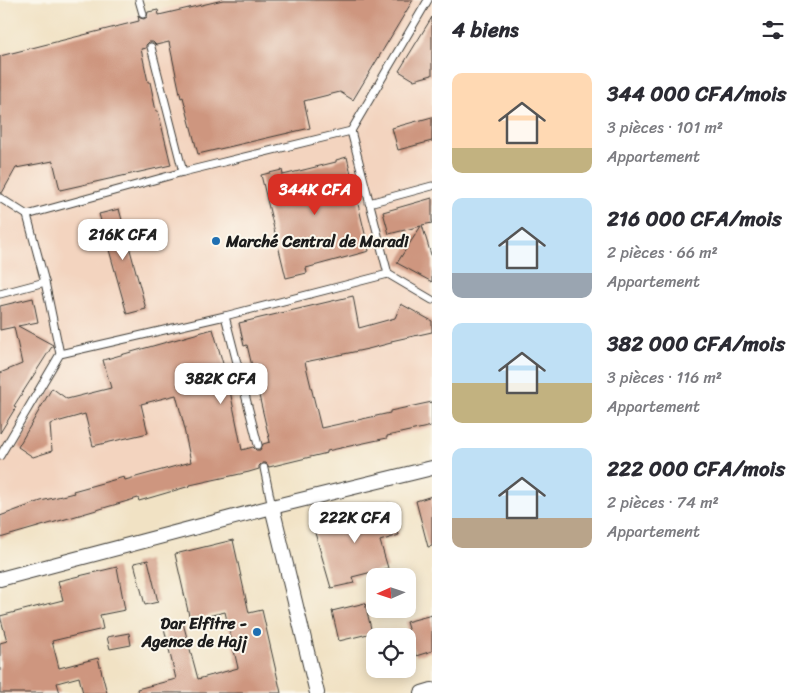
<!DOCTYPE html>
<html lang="fr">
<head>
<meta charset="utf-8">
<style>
	body { margin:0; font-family:Sriracha,sans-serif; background:#f2f2f3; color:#2b2b33; height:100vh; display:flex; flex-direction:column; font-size:19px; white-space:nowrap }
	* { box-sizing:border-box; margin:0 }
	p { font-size:16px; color:#7c7c81 }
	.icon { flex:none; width:28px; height:28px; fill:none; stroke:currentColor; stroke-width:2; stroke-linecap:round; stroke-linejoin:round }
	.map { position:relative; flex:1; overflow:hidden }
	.side { display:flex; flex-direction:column; background:#fff; width:375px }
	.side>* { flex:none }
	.needle { width:32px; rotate:267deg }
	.tools { position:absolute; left:366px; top:568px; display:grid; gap:10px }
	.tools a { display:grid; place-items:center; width:50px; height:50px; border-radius:10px; background:#fff; box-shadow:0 2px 12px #0003; font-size:25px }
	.price { position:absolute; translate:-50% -42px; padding:0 11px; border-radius:10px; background:#fff; color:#222; font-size:16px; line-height:32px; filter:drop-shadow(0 1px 2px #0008) }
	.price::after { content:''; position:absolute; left:50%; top:30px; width:15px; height:11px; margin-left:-8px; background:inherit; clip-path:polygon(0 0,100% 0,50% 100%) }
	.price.selected { background:#d93025; color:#fff }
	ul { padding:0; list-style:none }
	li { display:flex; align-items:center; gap:15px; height:125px; padding:0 20px }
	li span { display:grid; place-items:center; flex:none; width:140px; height:100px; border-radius:10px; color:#555 }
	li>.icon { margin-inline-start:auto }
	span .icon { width:60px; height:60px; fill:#fffc; stroke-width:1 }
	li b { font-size:21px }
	h2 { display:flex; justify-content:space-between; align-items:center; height:60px; padding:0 20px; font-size:21px }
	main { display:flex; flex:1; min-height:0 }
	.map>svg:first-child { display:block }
	.built { fill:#f3d4bf }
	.building { fill:#ce967f }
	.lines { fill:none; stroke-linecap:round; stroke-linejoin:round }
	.service-casing { stroke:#3c3a35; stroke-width:9 }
	.minor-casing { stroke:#3c3a35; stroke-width:16 }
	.service { stroke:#fff; stroke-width:7 }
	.minor { stroke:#fff; stroke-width:14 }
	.poi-dot { fill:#1f6fb2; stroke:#fbf7ec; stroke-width:2 }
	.labels { text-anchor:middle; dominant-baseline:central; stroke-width:4; stroke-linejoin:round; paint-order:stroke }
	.poi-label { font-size:16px; font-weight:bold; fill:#1c1c1c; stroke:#fbf7ec; text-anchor:start }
</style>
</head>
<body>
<main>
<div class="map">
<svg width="432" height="693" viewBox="0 0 432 693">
	<rect width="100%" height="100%" fill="#fbf7ec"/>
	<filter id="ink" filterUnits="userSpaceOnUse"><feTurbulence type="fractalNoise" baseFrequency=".02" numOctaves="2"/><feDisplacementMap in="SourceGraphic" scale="10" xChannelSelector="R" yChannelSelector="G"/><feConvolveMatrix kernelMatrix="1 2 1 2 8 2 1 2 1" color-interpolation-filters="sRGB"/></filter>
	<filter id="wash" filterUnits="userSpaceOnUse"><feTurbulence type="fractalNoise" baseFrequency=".0096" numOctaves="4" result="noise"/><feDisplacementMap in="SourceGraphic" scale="20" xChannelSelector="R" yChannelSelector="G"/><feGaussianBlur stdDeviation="1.12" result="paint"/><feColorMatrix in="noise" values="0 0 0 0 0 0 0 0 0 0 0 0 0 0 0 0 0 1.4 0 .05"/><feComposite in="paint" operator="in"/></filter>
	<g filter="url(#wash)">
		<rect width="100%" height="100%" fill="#f1e2c4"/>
		<polygon class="built" points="200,0 432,0 432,428 264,468 0,535 0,54 138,15"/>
		<g id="blocks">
			<g class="building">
				<polygon points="223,0 413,0 353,100 340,92 304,101 310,128 198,154 183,97 181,98 169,42 156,45 153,42 149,42 146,45 146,48 141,49 148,82 150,82 156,111 158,111 171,165 60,190 53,161 16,168 2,193 0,193 0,56 139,21 138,15 140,18 144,19 147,17 148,12 158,10 159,15"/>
				<polygon points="432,17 432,75 414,80 399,71"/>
				<polygon points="432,117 432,141 398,150 392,128"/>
				<polygon points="347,157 369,251 306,268 307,273 286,278 261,175 282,170 283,175 336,162 336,160"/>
				<polygon points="432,198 432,223 422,225 432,258 432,282 397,263 421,226 389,234 383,212"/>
				<polygon points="119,209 146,309 127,314 99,214"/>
				<polygon points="353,296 359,328 395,318 401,304 432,321 432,332 391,341 391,343 368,349 305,362 321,428 390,413 390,411 432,402 432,426 387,436 387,438 327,451 327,453 269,467 266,463 262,463 259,466 259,469 249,472 190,485 190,486 139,501 138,498 0,538 0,516 41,501 74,493 73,491 124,477 125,480 191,462 184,429 185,429 176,395 141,404 148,433 93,446 85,414 50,424 52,451 33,457 18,447 52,388 67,399 111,388 103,360 213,329 228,381 242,450 253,447 256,450 260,450 263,444 270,442 247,345 244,346 239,323"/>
				<polygon points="33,298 38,322 18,326 53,345 14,406 16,407 0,433 0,373 22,364 14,327 0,330 0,306"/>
				<polygon points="432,496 432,546 428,547 416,501"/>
				<polygon points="389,503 399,535 380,541 388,568 352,577 354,583 331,588 313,526"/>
				<polygon points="233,540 249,613 262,610 281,693 138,693 137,689 176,679 164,628 183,623 198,679 238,668 225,612 190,620 175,554"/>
				<polygon points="148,560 158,602 145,605 134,563"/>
				<polygon points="117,567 125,610 100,615 103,629 52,641 59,668 98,658 107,693 83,693 79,677 57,683 60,693 0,693 0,643 7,641 0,616 63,600 58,581"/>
				<polygon points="365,603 372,633 339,641 332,611"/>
				<polygon points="432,615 432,651 416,656 406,622"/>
				<polygon points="129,633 131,645 110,649 107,637"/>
			</g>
		</g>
	</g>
	<g filter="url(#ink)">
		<use href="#blocks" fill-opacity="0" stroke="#3c3a35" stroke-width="1"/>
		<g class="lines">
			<defs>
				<g id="service">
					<polyline points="139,0 143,14"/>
					<polyline points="151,47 183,172"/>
					<polyline points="351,131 428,0"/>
					<polyline points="0,198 27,215"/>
					<polyline points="369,203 432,186"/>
					<polyline points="388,274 432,300"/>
					<polyline points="0,294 45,282"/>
					<polyline points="225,316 258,445"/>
					<polyline points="0,456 60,354 45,282 27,215 183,172 351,131 388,274 225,316 60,354"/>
					<polyline points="264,468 272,507"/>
				</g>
				<g id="minor">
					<polyline points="272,507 317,693"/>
					<polyline points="0,579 272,507 432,468"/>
					<polyline points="422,693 432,690"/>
				</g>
			</defs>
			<use href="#service" class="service-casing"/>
			<use href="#minor" class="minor-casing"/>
			<use href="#service" class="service"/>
			<use href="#minor" class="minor"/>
		</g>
	</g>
	<g class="poi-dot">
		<circle cx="216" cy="241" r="5"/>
		<circle cx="257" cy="632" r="5"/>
	</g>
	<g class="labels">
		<g class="poi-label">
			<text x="226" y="241">Marché Central de Maradi</text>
			<text x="247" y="623" text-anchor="end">Dar Elfitre -<tspan x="247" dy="18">Agence de Hajj</tspan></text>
		</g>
	</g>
</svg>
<div class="tools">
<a><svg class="needle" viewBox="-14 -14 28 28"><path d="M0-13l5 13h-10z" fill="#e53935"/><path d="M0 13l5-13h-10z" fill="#7c7c81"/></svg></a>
<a><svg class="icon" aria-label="locate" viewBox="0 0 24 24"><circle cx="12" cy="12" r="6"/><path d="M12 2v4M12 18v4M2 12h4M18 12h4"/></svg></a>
</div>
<b class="price selected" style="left:315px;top:216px">344K CFA</b>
<b class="price" style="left:123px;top:261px">216K CFA</b>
<b class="price" style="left:221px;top:405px">382K CFA</b>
<b class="price" style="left:355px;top:544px">222K CFA</b>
</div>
<section class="side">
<h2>4 biens<svg class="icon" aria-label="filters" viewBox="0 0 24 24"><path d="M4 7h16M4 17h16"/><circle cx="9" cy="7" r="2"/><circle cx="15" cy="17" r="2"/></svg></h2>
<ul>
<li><span style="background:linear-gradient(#ffd9b3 75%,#c2b280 0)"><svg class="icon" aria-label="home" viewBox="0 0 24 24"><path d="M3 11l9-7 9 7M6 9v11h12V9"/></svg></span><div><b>344 000 CFA/mois</b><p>3 pièces · 101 m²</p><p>Appartement</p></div></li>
<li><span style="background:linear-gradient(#bfe0f5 75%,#9aa5b1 0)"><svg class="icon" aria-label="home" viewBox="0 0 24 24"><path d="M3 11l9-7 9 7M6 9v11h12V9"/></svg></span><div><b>216 000 CFA/mois</b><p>2 pièces · 66 m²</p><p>Appartement</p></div></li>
<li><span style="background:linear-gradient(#bfe0f5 60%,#c2b280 0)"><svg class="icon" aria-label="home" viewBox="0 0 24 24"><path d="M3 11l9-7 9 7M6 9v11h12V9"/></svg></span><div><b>382 000 CFA/mois</b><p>3 pièces · 116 m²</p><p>Appartement</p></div></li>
<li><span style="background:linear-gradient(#bfe0f5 70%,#b9a48a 0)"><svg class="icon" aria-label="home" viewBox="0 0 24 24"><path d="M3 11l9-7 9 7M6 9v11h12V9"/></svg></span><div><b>222 000 CFA/mois</b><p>2 pièces · 74 m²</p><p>Appartement</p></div></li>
</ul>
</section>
</main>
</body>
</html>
